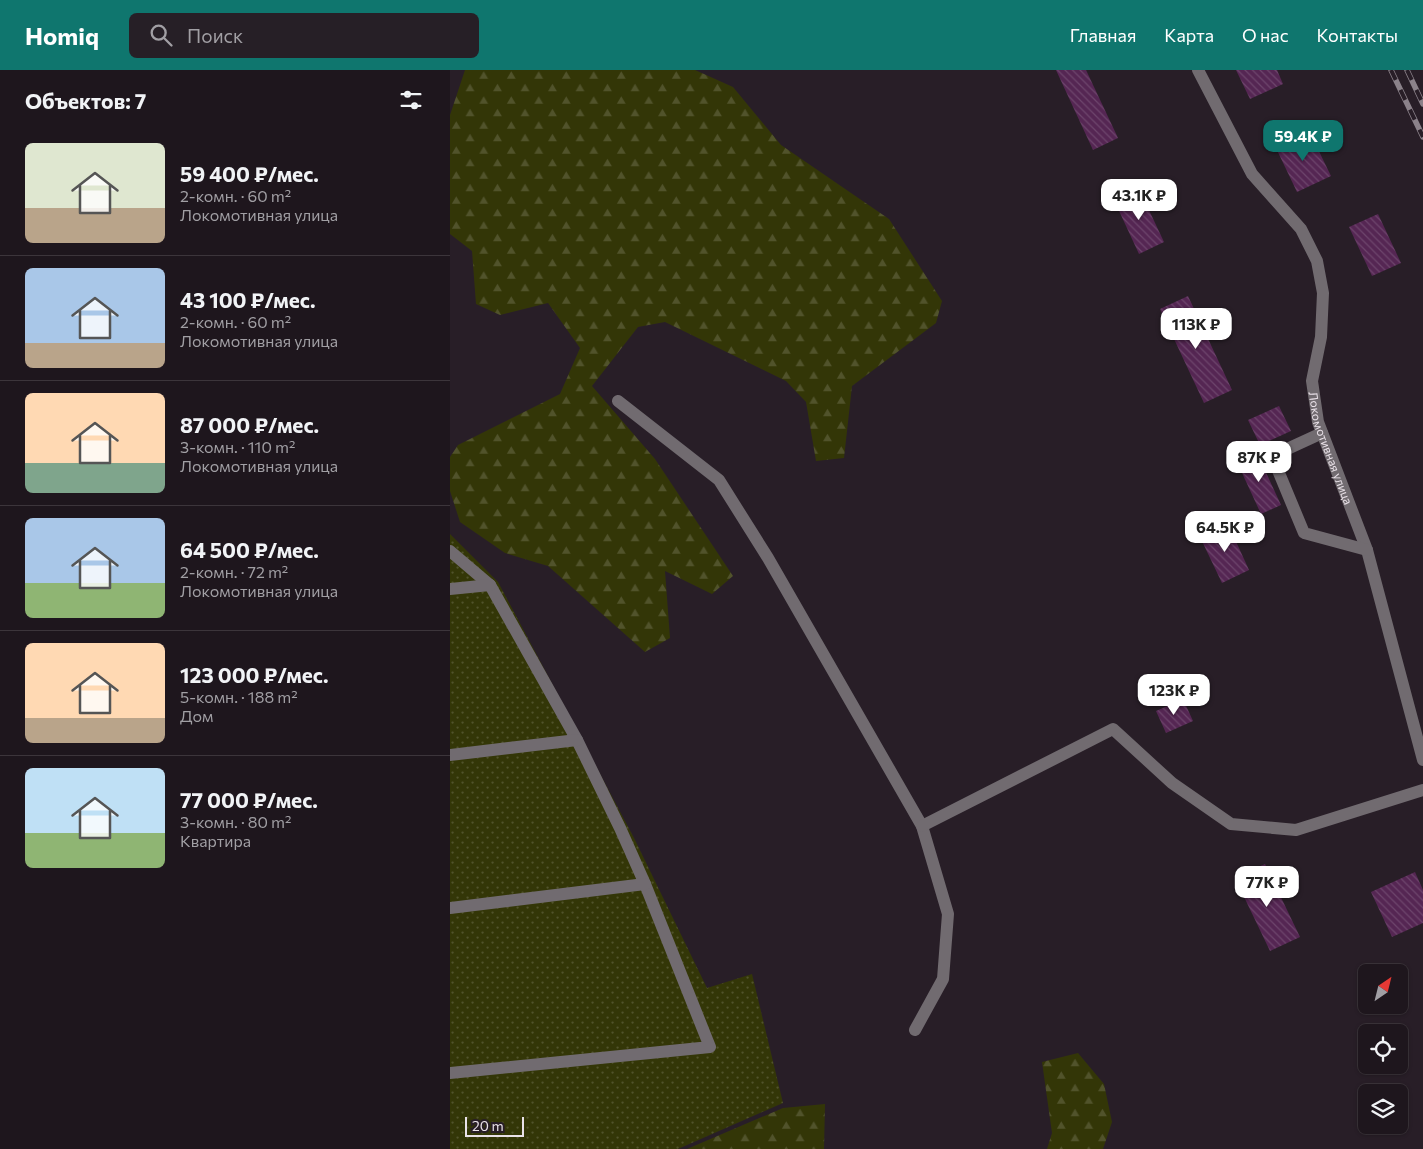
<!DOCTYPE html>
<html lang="ru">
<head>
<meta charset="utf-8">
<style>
	body { margin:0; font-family:Commissioner,sans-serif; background:#261f26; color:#f1f3f6; height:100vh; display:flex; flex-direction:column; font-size:19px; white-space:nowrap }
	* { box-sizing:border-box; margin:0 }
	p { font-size:16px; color:#a19fa4 }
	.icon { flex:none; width:28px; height:28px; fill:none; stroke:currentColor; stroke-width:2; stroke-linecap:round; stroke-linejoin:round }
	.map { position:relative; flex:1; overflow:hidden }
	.side { display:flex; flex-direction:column; background:#1e161d; width:450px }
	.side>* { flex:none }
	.needle { width:32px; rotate:35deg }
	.buttons { position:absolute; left:908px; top:894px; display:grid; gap:10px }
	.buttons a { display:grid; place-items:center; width:50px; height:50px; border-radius:8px; background:#1e161d; box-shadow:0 1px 4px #0004,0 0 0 1px #3c353b; font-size:25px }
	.scale { position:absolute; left:15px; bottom:12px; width:59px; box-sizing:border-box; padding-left:5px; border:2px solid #e9e1e8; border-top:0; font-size:14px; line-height:18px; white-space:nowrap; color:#e9e1e8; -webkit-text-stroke:4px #281e27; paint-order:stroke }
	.price { position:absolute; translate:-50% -42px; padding:0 11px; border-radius:10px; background:#fff; color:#222; font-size:16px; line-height:32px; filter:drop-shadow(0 1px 2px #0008) }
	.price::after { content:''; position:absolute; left:50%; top:30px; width:15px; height:11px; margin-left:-8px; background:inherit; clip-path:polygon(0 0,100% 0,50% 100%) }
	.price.active { background:#0f766e; color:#fff }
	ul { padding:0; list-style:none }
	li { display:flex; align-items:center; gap:15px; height:125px; padding:0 25px }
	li+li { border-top:1px solid #3c353b }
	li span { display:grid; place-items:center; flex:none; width:140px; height:100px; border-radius:8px; color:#555 }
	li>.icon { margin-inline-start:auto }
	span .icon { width:60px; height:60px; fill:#fffc; stroke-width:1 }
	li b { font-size:21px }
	h2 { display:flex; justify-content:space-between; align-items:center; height:60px; padding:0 25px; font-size:21px }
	header { display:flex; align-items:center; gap:30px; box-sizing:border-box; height:70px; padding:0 25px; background:#0f766e; color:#fff }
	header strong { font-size:24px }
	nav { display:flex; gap:28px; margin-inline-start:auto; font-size:18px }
	.search { width:350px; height:45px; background:#261f26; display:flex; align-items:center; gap:12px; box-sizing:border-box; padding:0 18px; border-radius:8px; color:#a19fa4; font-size:19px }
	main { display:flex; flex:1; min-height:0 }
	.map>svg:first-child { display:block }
	.forest { fill:url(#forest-firs) }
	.garden { fill:url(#garden-dots) }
	.building { fill:url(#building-back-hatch) }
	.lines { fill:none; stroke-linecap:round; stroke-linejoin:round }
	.minor { stroke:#716b70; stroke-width:12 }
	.rail-casing { stroke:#8b828a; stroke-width:5.5 }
	.rail { stroke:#281e27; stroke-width:4; stroke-dasharray:11; stroke-linecap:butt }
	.labels { text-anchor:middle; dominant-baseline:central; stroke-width:4; stroke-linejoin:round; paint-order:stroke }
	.street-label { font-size:12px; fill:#e9e1e8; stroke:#281e27 }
</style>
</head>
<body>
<header>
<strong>Homiq</strong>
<div class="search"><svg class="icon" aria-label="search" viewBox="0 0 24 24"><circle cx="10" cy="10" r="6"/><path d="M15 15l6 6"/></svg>Поиск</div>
<nav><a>Главная</a><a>Карта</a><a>О нас</a><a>Контакты</a></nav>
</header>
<main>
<section class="side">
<h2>Объектов: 7<svg class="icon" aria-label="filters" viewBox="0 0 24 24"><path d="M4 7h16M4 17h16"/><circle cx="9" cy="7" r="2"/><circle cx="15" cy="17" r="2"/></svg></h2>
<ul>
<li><span style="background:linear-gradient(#dfe7d0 65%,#b9a48a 0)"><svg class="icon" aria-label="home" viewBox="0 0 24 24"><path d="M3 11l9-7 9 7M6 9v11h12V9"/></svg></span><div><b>59 400 ₽/мес.</b><p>2-комн. · 60 m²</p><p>Локомотивная улица</p></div></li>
<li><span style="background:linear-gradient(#a9c7e8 75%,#b9a48a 0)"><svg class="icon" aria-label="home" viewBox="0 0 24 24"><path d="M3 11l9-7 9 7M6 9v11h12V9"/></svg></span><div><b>43 100 ₽/мес.</b><p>2-комн. · 60 m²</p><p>Локомотивная улица</p></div></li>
<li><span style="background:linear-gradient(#ffd9b3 70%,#7fa58c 0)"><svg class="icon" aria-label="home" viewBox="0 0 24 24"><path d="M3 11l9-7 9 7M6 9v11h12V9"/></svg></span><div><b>87 000 ₽/мес.</b><p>3-комн. · 110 m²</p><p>Локомотивная улица</p></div></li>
<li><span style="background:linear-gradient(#a9c7e8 65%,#8fb573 0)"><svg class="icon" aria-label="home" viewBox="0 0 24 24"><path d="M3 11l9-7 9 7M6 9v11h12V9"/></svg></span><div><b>64 500 ₽/мес.</b><p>2-комн. · 72 m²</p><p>Локомотивная улица</p></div></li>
<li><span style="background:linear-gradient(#ffd9b3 75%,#b9a48a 0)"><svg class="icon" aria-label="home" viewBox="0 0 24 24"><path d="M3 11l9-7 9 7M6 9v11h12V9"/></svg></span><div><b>123 000 ₽/мес.</b><p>5-комн. · 188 m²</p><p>Дом</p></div></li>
<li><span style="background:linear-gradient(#bfe0f5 65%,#8fb573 0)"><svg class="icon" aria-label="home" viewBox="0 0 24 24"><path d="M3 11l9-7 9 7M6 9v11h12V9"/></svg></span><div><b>77 000 ₽/мес.</b><p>3-комн. · 80 m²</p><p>Квартира</p></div></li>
</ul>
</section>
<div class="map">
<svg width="973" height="1079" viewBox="0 0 973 1079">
	<defs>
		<pattern id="forest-firs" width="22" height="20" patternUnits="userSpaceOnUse" patternTransform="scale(1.25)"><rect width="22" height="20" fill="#333607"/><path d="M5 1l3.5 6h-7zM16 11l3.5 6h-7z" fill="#51532b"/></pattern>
		<pattern id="garden-dots" width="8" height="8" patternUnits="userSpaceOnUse" patternTransform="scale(1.25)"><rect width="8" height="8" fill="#333607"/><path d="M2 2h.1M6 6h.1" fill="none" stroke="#51532b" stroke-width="1.8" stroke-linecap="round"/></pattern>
		<pattern id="building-back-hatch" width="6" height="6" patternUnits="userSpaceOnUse" patternTransform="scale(1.25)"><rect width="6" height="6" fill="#552653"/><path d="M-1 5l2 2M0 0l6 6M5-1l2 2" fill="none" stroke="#6d456c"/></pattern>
	</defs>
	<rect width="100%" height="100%" fill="#281e27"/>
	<g class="forest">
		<polygon points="15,0 245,0 283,17 331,75 439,149 492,231 486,253 402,316 394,388 366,391 356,332 336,311 215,252 188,257 142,316 205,389 283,506 262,524 215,501 220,568 195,582 98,496 55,483 10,452 0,421 0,387 8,375 110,324 130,278 98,233 50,245 26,234 22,181 0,164 0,45"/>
		<polygon points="628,983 654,1014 662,1052 653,1079 597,1079 602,1063 592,992"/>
		<polygon points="375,1034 374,1079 237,1079 333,1038"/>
	</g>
	<polygon class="garden" points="0,464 48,512 184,768 257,918 302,904 333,1033 228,1079 0,1079"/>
	<g class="building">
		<polygon points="606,0 636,0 668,68 643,80"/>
		<polygon points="786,0 827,0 833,14 800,29"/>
		<polygon points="860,63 881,106 847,122 826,78"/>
		<polygon points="689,119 714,172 689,184 664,130"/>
		<polygon points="928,144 951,193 922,206 899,157"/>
		<polygon points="738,226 782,320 754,333 710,239"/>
		<polygon points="829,336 841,361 810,375 798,350"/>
		<polygon points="807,383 831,435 811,444 787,392"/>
		<polygon points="778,454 799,500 772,513 750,467"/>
		<polygon points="733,629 743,651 716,663 706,641"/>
		<polygon points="815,794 850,867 820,881 785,808"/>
		<polygon points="965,802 973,820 973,853 942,867 921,822"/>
	</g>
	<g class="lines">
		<g class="minor">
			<path id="s1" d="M748,0L802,104L851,159L867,191L873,223L871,267L862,311L868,352L917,480L973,690"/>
			<polyline points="168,331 269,410 318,488 472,756 498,844 493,909 465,960"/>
			<polyline points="872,363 822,386 854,463 917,480"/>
			<polyline points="0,481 40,515 127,670 170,758 195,814 260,977 0,1003"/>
			<polyline points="0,519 40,515"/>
			<polyline points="0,685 127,670"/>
			<polyline points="472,756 663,659 722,713 781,754 846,760 973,720"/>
			<polyline points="0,838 195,814"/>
		</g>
		<defs>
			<g id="rail">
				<polyline points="941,0 973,67"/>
				<polyline points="957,0 973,34"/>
			</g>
		</defs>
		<use href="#rail" class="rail-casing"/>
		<use href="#rail" class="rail"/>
	</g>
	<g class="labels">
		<g class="street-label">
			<text stroke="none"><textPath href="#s1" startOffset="418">Локомотивная улица</textPath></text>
		</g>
	</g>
</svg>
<div class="buttons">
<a><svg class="needle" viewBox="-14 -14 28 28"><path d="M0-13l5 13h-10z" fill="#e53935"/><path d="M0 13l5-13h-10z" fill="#a19fa4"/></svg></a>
<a><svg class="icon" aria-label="locate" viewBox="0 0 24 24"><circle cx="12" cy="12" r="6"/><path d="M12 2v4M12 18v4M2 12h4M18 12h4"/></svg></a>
<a><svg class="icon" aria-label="layers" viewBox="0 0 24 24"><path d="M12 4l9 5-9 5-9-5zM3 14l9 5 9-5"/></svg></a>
</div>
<div class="scale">20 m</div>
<b class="price active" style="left:853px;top:92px">59.4K ₽</b>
<b class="price" style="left:689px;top:151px">43.1K ₽</b>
<b class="price" style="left:746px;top:280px">113K ₽</b>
<b class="price" style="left:809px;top:413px">87K ₽</b>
<b class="price" style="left:775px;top:483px">64.5K ₽</b>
<b class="price" style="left:724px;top:646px">123K ₽</b>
<b class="price" style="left:817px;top:838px">77K ₽</b>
</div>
</main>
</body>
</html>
